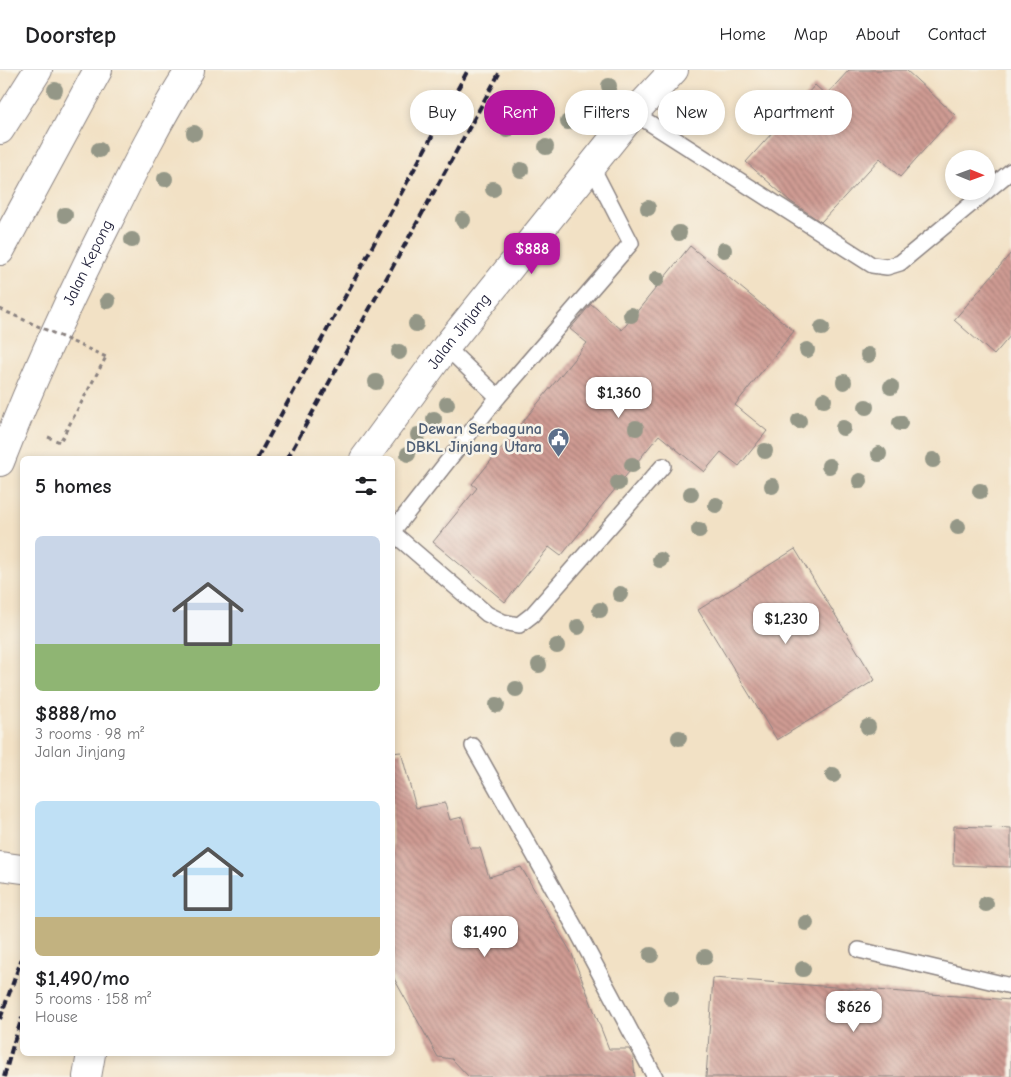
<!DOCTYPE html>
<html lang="en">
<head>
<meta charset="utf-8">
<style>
	body { margin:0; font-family:"Comic Neue",sans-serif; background:#f6f6f6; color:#202124; height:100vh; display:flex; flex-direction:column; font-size:19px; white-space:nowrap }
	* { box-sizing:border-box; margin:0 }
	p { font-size:16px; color:#757577 }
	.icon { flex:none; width:28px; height:28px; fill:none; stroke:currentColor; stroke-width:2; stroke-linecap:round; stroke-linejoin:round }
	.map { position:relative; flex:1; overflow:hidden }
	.sheet { position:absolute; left:20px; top:386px; width:375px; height:600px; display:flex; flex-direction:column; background:#fff; border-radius:8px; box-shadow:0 2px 8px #0003 }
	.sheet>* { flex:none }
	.hud { position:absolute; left:410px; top:20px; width:475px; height:45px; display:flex; gap:10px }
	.needle { width:32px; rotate:91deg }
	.buttons { position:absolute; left:945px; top:80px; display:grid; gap:10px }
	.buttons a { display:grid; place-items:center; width:50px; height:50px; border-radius:50%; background:#fff; box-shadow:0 2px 8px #0003; font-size:25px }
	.price { position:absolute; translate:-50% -42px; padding:0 11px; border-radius:10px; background:#fff; color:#222; font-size:16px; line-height:32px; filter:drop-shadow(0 1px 2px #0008) }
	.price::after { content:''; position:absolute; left:50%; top:30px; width:15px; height:11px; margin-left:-8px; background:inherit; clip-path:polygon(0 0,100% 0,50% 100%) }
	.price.selected { background:#b5179e; color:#fff }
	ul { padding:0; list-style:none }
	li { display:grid; align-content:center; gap:10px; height:265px; padding:0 15px }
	li span { display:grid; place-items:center; height:155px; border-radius:8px; color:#555 }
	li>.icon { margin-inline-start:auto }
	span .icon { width:90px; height:90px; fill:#fffc; stroke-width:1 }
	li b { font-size:21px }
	h2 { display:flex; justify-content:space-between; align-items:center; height:60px; padding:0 15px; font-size:21px }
	.tag { padding:0 18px; border-radius:22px; background:#fff; box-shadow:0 2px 8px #0003; font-size:18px; line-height:45px }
	.tag.selected { background:#b5179e; color:#fff }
	header { display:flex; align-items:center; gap:30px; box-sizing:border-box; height:70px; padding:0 25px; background:#fff; border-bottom:1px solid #e0e0e0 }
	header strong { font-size:24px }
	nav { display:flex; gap:28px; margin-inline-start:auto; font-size:18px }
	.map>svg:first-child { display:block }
	.building { fill:url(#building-back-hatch) }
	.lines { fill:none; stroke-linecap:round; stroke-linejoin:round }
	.service-casing { stroke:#8a8280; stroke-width:18 }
	.minor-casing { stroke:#8a8280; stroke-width:30 }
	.primary-casing { stroke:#8a8280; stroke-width:30 }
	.path { stroke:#8a8280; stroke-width:3; stroke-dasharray:4 4; stroke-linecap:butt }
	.service { stroke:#fff; stroke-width:15 }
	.minor { stroke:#fff; stroke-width:28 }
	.primary { stroke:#fff; stroke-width:28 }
	.rail { stroke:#22223b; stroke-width:4; stroke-dasharray:8 4; stroke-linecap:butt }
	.path-bridge { stroke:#8a8280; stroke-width:3; stroke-dasharray:4 4; stroke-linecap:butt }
	.tree { fill:#949787 }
	.labels { text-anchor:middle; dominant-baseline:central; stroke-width:5; stroke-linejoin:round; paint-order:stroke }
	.street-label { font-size:16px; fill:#22223b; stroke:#f7f3e8 }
	.service-label { font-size:16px; font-weight:bold; fill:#4e5e75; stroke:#f7f3e8; text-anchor:end }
</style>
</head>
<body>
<header>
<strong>Doorstep</strong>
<nav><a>Home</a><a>Map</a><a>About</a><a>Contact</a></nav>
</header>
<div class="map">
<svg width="1011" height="1007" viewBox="0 0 1011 1007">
	<defs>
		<pattern id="building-back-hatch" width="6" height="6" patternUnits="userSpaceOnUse" patternTransform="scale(1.25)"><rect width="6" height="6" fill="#cf9b93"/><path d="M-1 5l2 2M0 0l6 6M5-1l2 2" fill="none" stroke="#a87e79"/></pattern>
	</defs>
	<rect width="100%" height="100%" fill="#f7f3e8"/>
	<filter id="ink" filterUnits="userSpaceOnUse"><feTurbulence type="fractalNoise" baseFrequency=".02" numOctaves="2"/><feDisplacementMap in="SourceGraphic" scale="10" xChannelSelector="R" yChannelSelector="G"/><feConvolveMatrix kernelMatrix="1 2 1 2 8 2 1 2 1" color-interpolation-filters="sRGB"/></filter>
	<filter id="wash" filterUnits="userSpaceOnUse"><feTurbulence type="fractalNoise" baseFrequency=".0096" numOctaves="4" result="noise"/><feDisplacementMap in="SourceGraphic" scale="20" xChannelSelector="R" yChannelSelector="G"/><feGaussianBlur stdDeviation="1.12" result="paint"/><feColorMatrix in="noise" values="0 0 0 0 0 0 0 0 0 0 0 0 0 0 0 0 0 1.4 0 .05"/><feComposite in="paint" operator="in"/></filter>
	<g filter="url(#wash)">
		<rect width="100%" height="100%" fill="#f2e1c5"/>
		<g id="blocks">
			<g class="building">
				<polygon points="849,0 906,0 955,45 900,107 880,88 821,152 790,131 746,92 815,15 826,25"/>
				<polygon points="690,176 794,261 735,335 767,361 739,396 721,382 704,402 659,365 561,486 549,477 505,532 433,472 477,418 472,414 587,273 570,259 591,234 622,260"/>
				<polygon points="1011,183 1011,265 994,285 954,250"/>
				<polygon points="795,479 875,610 777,670 698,540"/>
				<polygon points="401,682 416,738 445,733 450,750 462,747 470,778 480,778 489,807 521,797 572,884 609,979 629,979 633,986 635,1007 469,1007 452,989 438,987 392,905 392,683"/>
				<polygon points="954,756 1011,758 1011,797 953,795"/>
				<polygon points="713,908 1011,930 1011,1007 706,1007"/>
			</g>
		</g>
	</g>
	<g filter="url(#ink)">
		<use href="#blocks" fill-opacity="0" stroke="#8a8280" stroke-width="1"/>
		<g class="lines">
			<defs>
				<g id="service">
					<polyline points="634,43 872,195 887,197 900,193 1011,101"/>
					<polyline points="446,277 498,327"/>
					<polyline points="392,462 498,327 631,173 592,97"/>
					<polyline points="392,462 487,544 503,552 519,555 532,545 663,396"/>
					<polyline points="473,676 577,861 655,1007"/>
					<polyline points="859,880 1011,916"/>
				</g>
				<g id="minor">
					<polyline points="0,60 38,0"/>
					<path id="s1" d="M364,389L446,277L634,43L674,0"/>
					<polyline points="0,796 22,799"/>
					<polyline points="87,1007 91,984"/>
				</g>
				<g id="primary">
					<polyline points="0,181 98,0"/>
					<path id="s2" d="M0,392C32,310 69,229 109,150C134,99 159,48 190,0"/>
				</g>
			</defs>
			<use href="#service" class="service-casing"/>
			<use href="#minor" class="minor-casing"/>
			<use href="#primary" class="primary-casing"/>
			<polyline class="path" points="48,367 60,372 106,287"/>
			<use href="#service" class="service"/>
			<use href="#minor" class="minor"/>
			<use href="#primary" class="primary"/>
			<g class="rail">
				<polyline points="257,389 468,0"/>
				<polyline points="287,389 501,0"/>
				<polyline points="0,949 22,888"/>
				<polyline points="4,1007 13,975 22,948"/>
			</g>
			<polyline class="path-bridge" points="0,239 106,287"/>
		</g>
		<g class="tree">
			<circle cx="609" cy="16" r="8"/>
			<circle cx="55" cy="20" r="8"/>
			<circle cx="527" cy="37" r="8"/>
			<circle cx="568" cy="52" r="8"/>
			<circle cx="507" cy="60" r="8"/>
			<circle cx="194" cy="63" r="8"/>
			<circle cx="546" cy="77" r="8"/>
			<circle cx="99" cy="80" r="8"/>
			<circle cx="521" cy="100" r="8"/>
			<circle cx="165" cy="109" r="8"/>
			<circle cx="493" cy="119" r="8"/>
			<circle cx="648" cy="138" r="8"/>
			<circle cx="65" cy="145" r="8"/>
			<circle cx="463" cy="150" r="8"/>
			<circle cx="679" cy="163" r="8"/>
			<circle cx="132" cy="170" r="8"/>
			<circle cx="724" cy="180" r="8"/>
			<circle cx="657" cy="209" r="8"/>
			<circle cx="108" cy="231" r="8"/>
			<circle cx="631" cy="245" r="8"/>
			<circle cx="416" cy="254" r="8"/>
			<circle cx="822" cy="258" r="8"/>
			<circle cx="807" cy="280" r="8"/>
			<circle cx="399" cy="282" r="8"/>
			<circle cx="868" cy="285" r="8"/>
			<circle cx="376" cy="312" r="8"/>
			<circle cx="844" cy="312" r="8"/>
			<circle cx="891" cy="317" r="8"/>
			<circle cx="824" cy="330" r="8"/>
			<circle cx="447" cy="334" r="8"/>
			<circle cx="866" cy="337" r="8"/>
			<circle cx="434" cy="349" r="8"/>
			<circle cx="799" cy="351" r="8"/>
			<circle cx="900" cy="353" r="8"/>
			<circle cx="636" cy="358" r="8"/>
			<circle cx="843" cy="358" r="8"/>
			<circle cx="418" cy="365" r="8"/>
			<circle cx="765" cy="381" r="8"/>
			<circle cx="408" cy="384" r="8"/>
			<circle cx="879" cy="384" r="8"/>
			<circle cx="933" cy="390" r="8"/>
			<circle cx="632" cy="395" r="8"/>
			<circle cx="829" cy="396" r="8"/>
			<circle cx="860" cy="411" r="8"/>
			<circle cx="618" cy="413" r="8"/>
			<circle cx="772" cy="416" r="8"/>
			<circle cx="980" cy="421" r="8"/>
			<circle cx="691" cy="424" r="8"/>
			<circle cx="716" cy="435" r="8"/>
			<circle cx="958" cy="457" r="8"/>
			<circle cx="699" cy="460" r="8"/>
			<circle cx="660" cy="490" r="8"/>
			<circle cx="620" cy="524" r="8"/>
			<circle cx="600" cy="540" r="8"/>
			<circle cx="578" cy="557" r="8"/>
			<circle cx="557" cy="576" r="8"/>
			<circle cx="539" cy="595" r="8"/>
			<circle cx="516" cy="619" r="8"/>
			<circle cx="497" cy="635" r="8"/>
			<circle cx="868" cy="657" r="8"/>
			<circle cx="679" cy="668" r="8"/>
			<circle cx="833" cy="705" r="8"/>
			<circle cx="986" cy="834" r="8"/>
			<circle cx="806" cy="853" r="8"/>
			<circle cx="651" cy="885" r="8"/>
			<circle cx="705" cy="887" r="8"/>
			<circle cx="803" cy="899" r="8"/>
			<circle cx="671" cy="928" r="8"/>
		</g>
	</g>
	<defs>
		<symbol id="civic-pin" viewBox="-11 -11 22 30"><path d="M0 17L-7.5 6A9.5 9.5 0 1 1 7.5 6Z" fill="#5c6f8a" stroke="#f7f3e8"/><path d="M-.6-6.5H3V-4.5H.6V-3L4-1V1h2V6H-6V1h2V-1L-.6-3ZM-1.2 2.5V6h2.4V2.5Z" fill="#fff"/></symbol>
	</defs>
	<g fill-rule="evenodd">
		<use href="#civic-pin" x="546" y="356" width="25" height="34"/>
	</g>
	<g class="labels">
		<g class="street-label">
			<text stroke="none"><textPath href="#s2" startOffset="218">Jalan Kepong</textPath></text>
			<text stroke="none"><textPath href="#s1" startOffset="159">Jalan Jinjang</textPath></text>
		</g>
		<g class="service-label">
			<text x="542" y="359">Dewan Serbaguna<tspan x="542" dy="18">DBKL Jinjang Utara</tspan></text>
		</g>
	</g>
</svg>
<div class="buttons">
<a><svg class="needle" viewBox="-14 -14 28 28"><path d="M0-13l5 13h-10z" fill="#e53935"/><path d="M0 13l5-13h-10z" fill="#757577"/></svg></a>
</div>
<b class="price selected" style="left:532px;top:205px">$888</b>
<b class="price" style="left:619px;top:349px">$1,360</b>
<b class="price" style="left:786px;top:575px">$1,230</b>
<b class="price" style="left:485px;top:888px">$1,490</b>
<b class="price" style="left:854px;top:963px">$626</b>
<div class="hud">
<a class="tag">Buy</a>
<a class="tag selected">Rent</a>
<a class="tag">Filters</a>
<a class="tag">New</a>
<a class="tag">Apartment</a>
</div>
<section class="sheet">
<h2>5 homes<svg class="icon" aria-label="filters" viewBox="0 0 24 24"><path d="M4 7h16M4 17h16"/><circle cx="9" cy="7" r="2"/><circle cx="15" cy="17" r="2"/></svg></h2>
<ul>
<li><span style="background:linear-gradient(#c9d6e8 70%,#8fb573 0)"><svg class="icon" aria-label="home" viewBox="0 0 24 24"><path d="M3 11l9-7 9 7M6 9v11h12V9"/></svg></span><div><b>$888/mo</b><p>3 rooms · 98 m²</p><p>Jalan Jinjang</p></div></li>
<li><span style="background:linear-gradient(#bfe0f5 75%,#c2b280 0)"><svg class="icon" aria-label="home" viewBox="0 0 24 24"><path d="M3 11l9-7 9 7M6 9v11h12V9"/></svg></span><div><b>$1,490/mo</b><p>5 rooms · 158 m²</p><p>House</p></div></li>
</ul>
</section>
</div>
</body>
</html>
